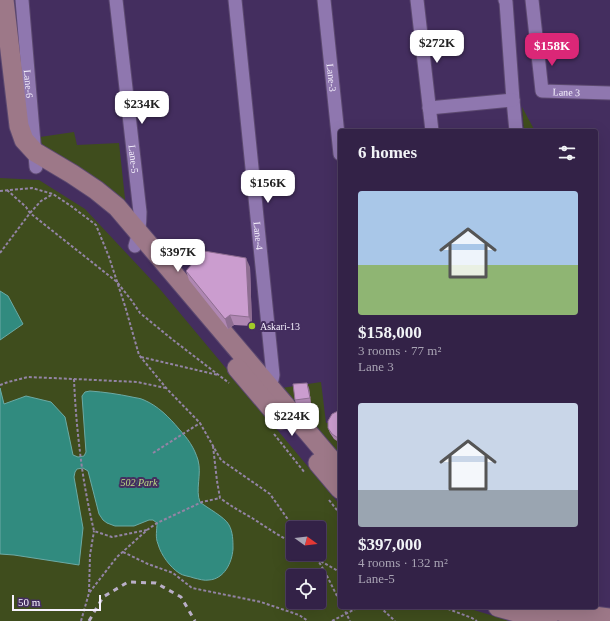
<!DOCTYPE html>
<html lang="en">
<head>
<meta charset="utf-8">
<style>
	body { margin:0; font-family:Georgia,serif; background:#3e2f52; color:#f1f3f6; height:100vh; display:flex; flex-direction:column; font-size:15px; white-space:nowrap }
	* { box-sizing:border-box; margin:0 }
	p { font-size:13px; color:#a9a4b4 }
	.icon { flex:none; width:22px; height:22px; fill:none; stroke:currentColor; stroke-width:2; stroke-linecap:round; stroke-linejoin:round }
	.map { position:relative; flex:1; overflow:hidden }
	.sheet { position:absolute; left:338px; top:129px; width:260px; height:480px; display:flex; flex-direction:column; background:#332247; border-radius:4px; box-shadow:0 4px 16px #0002,0 0 0 1px #4e3f60 }
	.sheet>* { flex:none }
	.needle { width:26px; rotate:105deg }
	.controls { position:absolute; left:286px; top:521px; display:grid; gap:8px }
	.controls a { display:grid; place-items:center; width:40px; height:40px; border-radius:4px; background:#332247; box-shadow:0 4px 16px #0002,0 0 0 1px #4e3f60; font-size:20px }
	.scale { position:absolute; left:12px; bottom:10px; width:89px; box-sizing:border-box; padding-left:4px; border:2px solid #f6f1fe; border-top:0; font-size:11px; line-height:14px; white-space:nowrap; color:#f6f1fe; -webkit-text-stroke:3px #442e5f; paint-order:stroke }
	.price { position:absolute; translate:-50% -34px; padding:0 9px; border-radius:8px; background:#fff; color:#222; font-size:13px; line-height:26px; filter:drop-shadow(0 1px 2px #0008) }
	.price::after { content:''; position:absolute; left:50%; top:24px; width:12px; height:9px; margin-left:-6px; background:inherit; clip-path:polygon(0 0,100% 0,50% 100%) }
	.price.selected { background:#db2777; color:#fff }
	ul { padding:0; list-style:none }
	li { display:grid; align-content:center; gap:8px; height:212px; padding:0 20px }
	li span { display:grid; place-items:center; height:124px; border-radius:4px; color:#555 }
	li>.icon { margin-inline-start:auto }
	span .icon { width:72px; height:72px; fill:#fffc; stroke-width:1 }
	li b { font-size:17px }
	h2 { display:flex; justify-content:space-between; align-items:center; height:48px; padding:0 20px; font-size:17px }
	.map>svg:first-child { display:block }
	.green { fill:#3f4d1d; fill-rule:evenodd }
	.water { fill:#318b7f; stroke:#6caaa5 }
	.lines { fill:none; stroke-linecap:round; stroke-linejoin:round }
	.street-casing { stroke:#5c4970; stroke-width:15 }
	.secondary-casing { stroke:#5c4970; stroke-width:21 }
	.path { stroke:#9384a5; stroke-width:2; stroke-dasharray:3 2; stroke-linecap:butt }
	.street { stroke:#8f77af; stroke-width:13 }
	.secondary { stroke:#9d7888; stroke-width:19 }
	.rail { stroke:#baafc8; stroke-width:3; stroke-dasharray:5 5; stroke-linecap:butt }
	.wall { fill:#af87b2 }
	.shaded-wall { fill:#8e6e91 }
	.building { fill:#cb9dcf; stroke:#8e6e91 }
	.poi-dot { fill:#a1c929; stroke:#442e5f; stroke-width:1.5 }
	.labels { text-anchor:middle; dominant-baseline:central; stroke-width:4; stroke-linejoin:round; paint-order:stroke }
	.street-label { font-size:10px; fill:#f6f1fe; stroke:#442e5f }
	.poi-label { font-size:10px; fill:#f6f1fe; stroke:#442e5f; text-anchor:start }
	.park-label { font-size:10px; font-style:italic; fill:#bfdb84; stroke:#442e5f }
</style>
</head>
<body>
<div class="map">
<svg width="610" height="621" viewBox="0 0 610 621">
	<rect width="100%" height="100%" fill="#442e5f"/>
	<g class="green">
		<polygon points="522,107 535,131 524,131"/>
		<polygon points="74,132 77,145 119,143 126,208 110,193 80,168 44,147 40,141 40,137"/>
		<path d="M0,178L39,180L85,209L159,288L340,505V607H464L510,621H0ZM293,528H319V554H293ZM293,576H319V602H293Z"/>
		<polygon points="321,382 326,423 340,421 340,459 282,388"/>
	</g>
	<g class="water">
		<polygon points="0,291 8,296 23,324 0,340"/>
		<path d="M0,388L4,404L26,396L51,402L65,417L73,455L78,457L84,456L86,452L82,396L85,392L90,391C104,392 118,394 132,397C136,398 140,398 144,400C158,406 169,417 179,429C188,439 194,447 198,460C202,474 195,490 200,502C207,508 225,517 229,525C233,532 233,541 233,549C232,563 224,579 209,580C204,581 199,579 194,578C189,576 183,576 179,573C170,567 161,555 158,544C155,537 157,530 157,523L153,520H149L134,526H115L107,523L103,520L99,514L88,471L83,468L77,469L75,472L74,477L83,528L79,565L14,555L0,554Z"/>
	</g>
	<g class="lines">
		<defs>
			<g id="street">
				<path id="s1" d="M22,0L36,167"/>
				<path id="s2" d="M116,0L140,212C140,225 139,234 135,246"/>
				<path id="s3" d="M235,0L273,375L272,380L263,390"/>
				<path id="s4" d="M324,0L340,154"/>
				<polyline points="417,0 432,131"/>
				<polyline points="505,0 506,2 513,100 516,131"/>
				<path id="s5" d="M532,0L542,91L610,93"/>
				<polyline points="429,108 513,100"/>
			</g>
			<g id="secondary">
				<polyline points="4,0 19,126 24,140 35,152 72,174 96,190 117,207 340,470"/>
				<polyline points="237,368 281,420"/>
				<polyline points="318,463 340,489"/>
				<polyline points="498,607 548,621"/>
				<polyline points="544,607 563,612 610,618"/>
			</g>
		</defs>
		<use href="#street" class="street-casing"/>
		<use href="#secondary" class="secondary-casing"/>
		<g class="path">
			<polyline points="7,190 26,207 30,213 117,282 132,301 140,313 173,340 229,383"/>
			<polyline points="0,191 32,188 53,194 71,206 96,225 109,257 125,306 139,355 167,389 200,423 221,460 270,494 294,528"/>
			<polyline points="0,253 30,213 41,201 53,194"/>
			<polyline points="141,357 218,375"/>
			<path d="M74,379C75,403 77,428 80,452C83,479 88,505 94,531L112,537L147,530"/>
			<polyline points="0,385 8,382 28,377 74,379 137,382 166,388"/>
			<polyline points="274,434 305,473"/>
			<path d="M213,446L217,481L220,498C231,506 241,512 252,518C266,527 279,536 293,543"/>
			<polyline points="153,453 200,423"/>
			<polyline points="329,500 340,514"/>
			<polyline points="123,552 148,564 173,573 192,588 261,602 299,615 308,621"/>
			<polyline points="314,554 325,572 340,602"/>
			<polyline points="318,557 322,562 340,572"/>
			<polyline points="89,592 90,555 94,531"/>
			<polyline points="343,607 350,621"/>
			<polyline points="380,607 395,621"/>
			<polyline points="443,607 472,618 477,621"/>
			<polyline points="81,621 89,593 117,557 147,530 157,523 202,502 220,498"/>
			<polyline points="332,621 359,607"/>
		</g>
		<use href="#street" class="street"/>
		<use href="#secondary" class="secondary"/>
		<polyline class="rail" points="89,621 103,597 128,582 156,583 181,597 195,621"/>
	</g>
	<g class="wall">
		<polygon points="250,267 252,326 234,325 228,329 189,280 186,271"/>
		<polygon points="309,388 311,403 296,405 295,400"/>
		<polygon points="340,411 340,443 334,439 330,433 328,428"/>
	</g>
	<g class="shaded-wall">
		<polygon points="246,258 250,267 252,326 249,317"/>
		<polygon points="230,315 234,325 228,329 225,319"/>
		<polygon points="307,383 309,388 311,403"/>
	</g>
	<g class="building">
		<polygon points="192,249 246,258 249,317 230,315 225,319 186,271 192,264"/>
		<polygon points="307,383 310,398 295,400 293,384"/>
		<polygon points="338,411 340,411 340,438 338,438 332,434 328,428 328,421 332,414"/>
	</g>
	<circle class="poi-dot" cx="252" cy="326" r="4"/>
	<g class="labels">
		<g class="street-label">
			<text stroke="none"><textPath href="#s4" startOffset="78">Lane-3</textPath></text>
			<text stroke="none"><textPath href="#s1" startOffset="84">Lane-6</textPath></text>
			<text stroke="none"><textPath href="#s5" startOffset="116">Lane 3</textPath></text>
			<text stroke="none"><textPath href="#s2" startOffset="160">Lane-5</textPath></text>
			<text stroke="none"><textPath href="#s3" startOffset="237">Lane-4</textPath></text>
		</g>
		<g class="poi-label">
			<text x="260" y="326">Askari-13</text>
		</g>
		<g class="park-label">
			<text x="139" y="482">502 Park</text>
		</g>
	</g>
</svg>
<div class="controls">
<a><svg class="needle" viewBox="-14 -14 28 28"><path d="M0-13l5 13h-10z" fill="#e53935"/><path d="M0 13l5-13h-10z" fill="#a9a4b4"/></svg></a>
<a><svg class="icon" aria-label="locate" viewBox="0 0 24 24"><circle cx="12" cy="12" r="6"/><path d="M12 2v4M12 18v4M2 12h4M18 12h4"/></svg></a>
</div>
<div class="scale">50 m</div>
<b class="price" style="left:437px;top:64px">$272K</b>
<b class="price selected" style="left:552px;top:67px">$158K</b>
<b class="price" style="left:142px;top:125px">$234K</b>
<b class="price" style="left:268px;top:204px">$156K</b>
<b class="price" style="left:178px;top:273px">$397K</b>
<b class="price" style="left:292px;top:437px">$224K</b>
<section class="sheet">
<h2>6 homes<svg class="icon" aria-label="filters" viewBox="0 0 24 24"><path d="M4 7h16M4 17h16"/><circle cx="9" cy="7" r="2"/><circle cx="15" cy="17" r="2"/></svg></h2>
<ul>
<li><span style="background:linear-gradient(#a9c7e8 60%,#8fb573 0)"><svg class="icon" aria-label="home" viewBox="0 0 24 24"><path d="M3 11l9-7 9 7M6 9v11h12V9"/></svg></span><div><b>$158,000</b><p>3 rooms · 77 m²</p><p>Lane 3</p></div></li>
<li><span style="background:linear-gradient(#c9d6e8 70%,#9aa5b1 0)"><svg class="icon" aria-label="home" viewBox="0 0 24 24"><path d="M3 11l9-7 9 7M6 9v11h12V9"/></svg></span><div><b>$397,000</b><p>4 rooms · 132 m²</p><p>Lane-5</p></div></li>
</ul>
</section>
</div>
</body>
</html>
